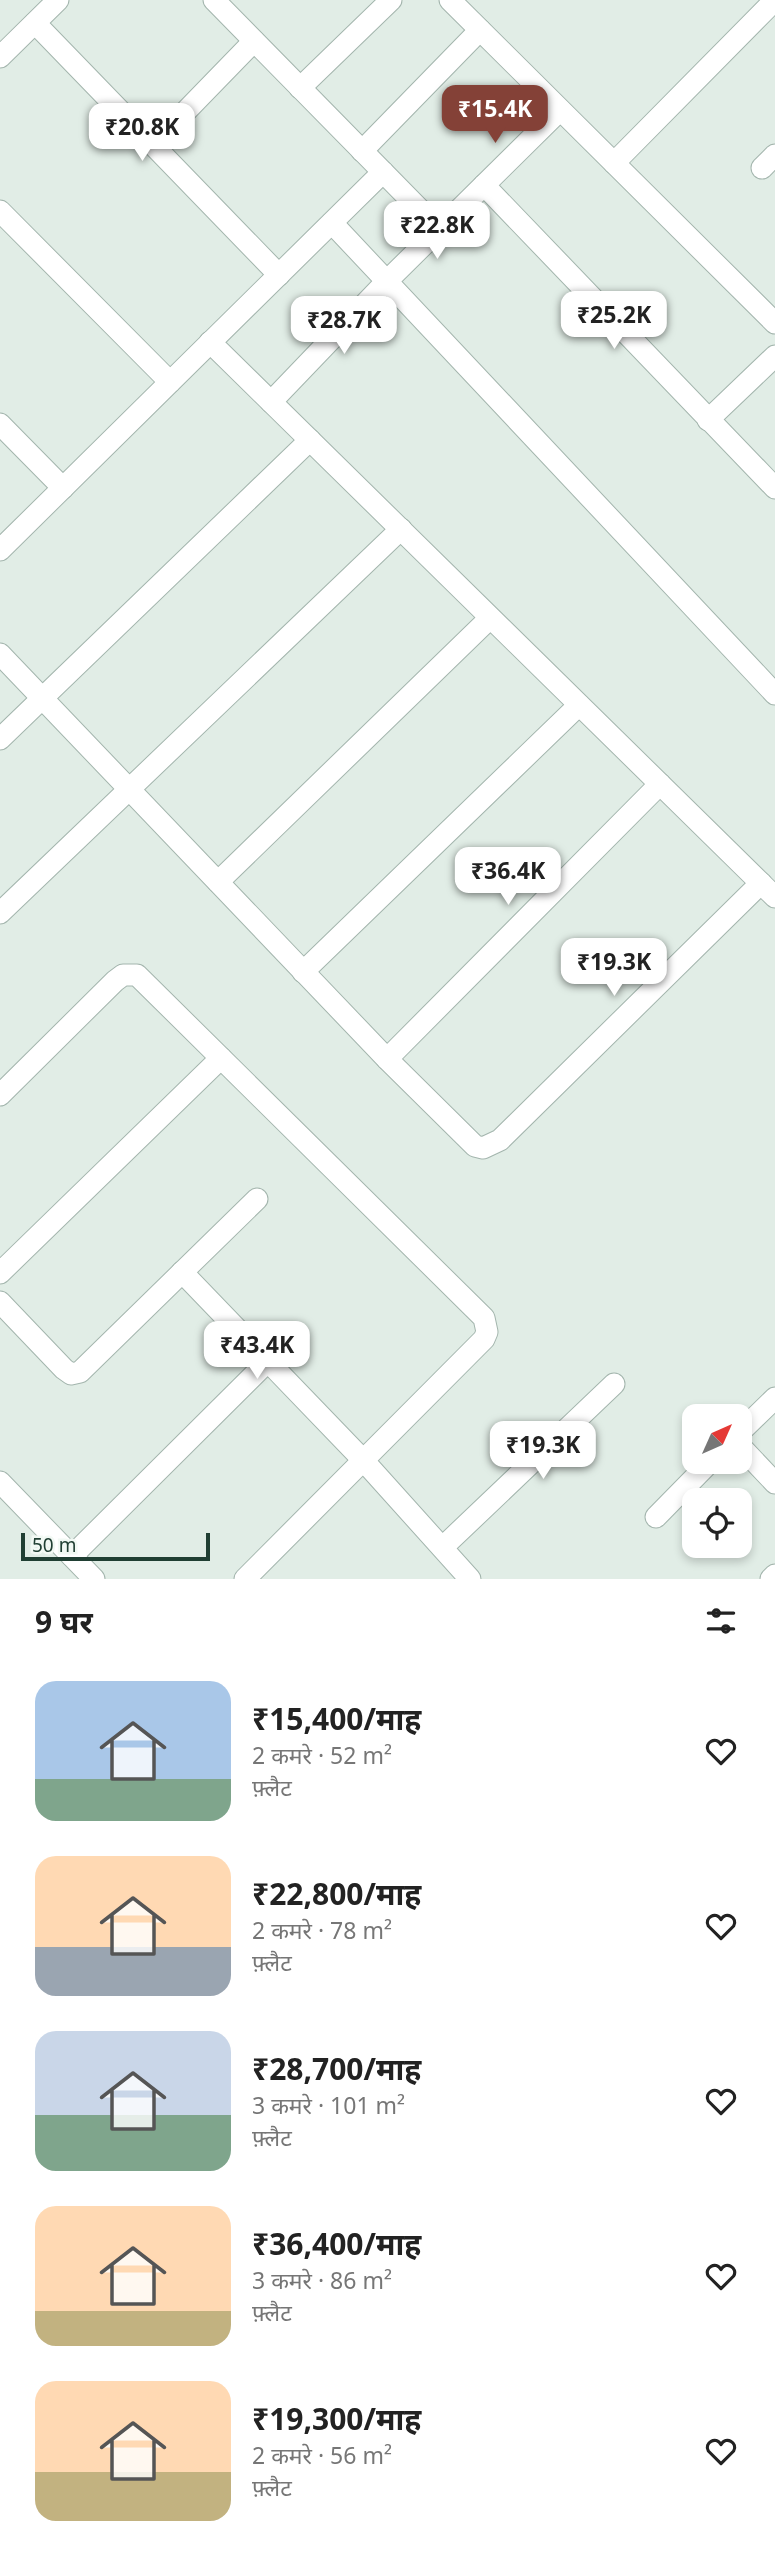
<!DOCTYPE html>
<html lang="hi">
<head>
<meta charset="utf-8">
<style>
	body { margin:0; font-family:"Noto Sans","Noto Sans Devanagari",sans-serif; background:#f6f6f6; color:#222; height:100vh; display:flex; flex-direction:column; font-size:26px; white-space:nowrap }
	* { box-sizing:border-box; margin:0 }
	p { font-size:23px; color:#767676 }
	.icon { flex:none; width:38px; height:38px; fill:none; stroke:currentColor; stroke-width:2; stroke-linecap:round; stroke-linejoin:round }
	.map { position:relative; height:1579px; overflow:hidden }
	.sheet { display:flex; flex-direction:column; background:#fff; flex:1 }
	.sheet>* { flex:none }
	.needle { width:46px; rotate:45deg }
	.tools { position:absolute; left:682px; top:1404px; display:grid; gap:14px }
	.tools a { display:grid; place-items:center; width:70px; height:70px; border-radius:14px; background:#fff; box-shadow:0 4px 10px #0003; font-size:35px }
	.scale { position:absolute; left:21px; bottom:18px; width:189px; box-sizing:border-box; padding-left:7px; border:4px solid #203f33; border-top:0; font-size:19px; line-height:24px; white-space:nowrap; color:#203f33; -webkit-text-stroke:5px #f2f9f4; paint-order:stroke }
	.price { position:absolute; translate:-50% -60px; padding:0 16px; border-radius:14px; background:#fff; color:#222; font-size:23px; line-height:46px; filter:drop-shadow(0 2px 4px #0008) }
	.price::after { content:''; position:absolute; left:50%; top:42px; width:21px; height:16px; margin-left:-10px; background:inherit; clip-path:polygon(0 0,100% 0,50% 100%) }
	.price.selected { background:#844137; color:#fff }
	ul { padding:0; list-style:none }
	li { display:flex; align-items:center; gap:21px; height:175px; padding:0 35px }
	li span { display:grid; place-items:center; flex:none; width:196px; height:140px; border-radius:21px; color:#555 }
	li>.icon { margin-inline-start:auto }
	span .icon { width:84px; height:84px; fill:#fffc; stroke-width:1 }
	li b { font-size:30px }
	h2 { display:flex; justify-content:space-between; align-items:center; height:84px; padding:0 35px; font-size:30px }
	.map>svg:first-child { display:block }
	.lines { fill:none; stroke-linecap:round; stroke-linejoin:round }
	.minor-casing { stroke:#a3b5ad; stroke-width:23 }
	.minor { stroke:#fff; stroke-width:21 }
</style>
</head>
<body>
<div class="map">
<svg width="775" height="1579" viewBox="0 0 775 1579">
	<rect width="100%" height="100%" fill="#e1ede6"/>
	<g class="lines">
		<defs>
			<g id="minor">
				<polyline points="214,0 440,230"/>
				<polyline points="450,0 775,323"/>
				<polyline points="35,23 279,275"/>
				<polyline points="0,57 58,0"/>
				<polyline points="300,88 391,0"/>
				<polyline points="154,144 254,41"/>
				<polyline points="362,151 480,30"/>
				<polyline points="614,163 775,0"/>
				<polyline points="762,168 775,155"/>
				<polyline points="484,185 775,488"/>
				<polyline points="0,211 170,382"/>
				<polyline points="332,223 775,694"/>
				<polyline points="210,342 775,897"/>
				<polyline points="271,402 386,282 560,110"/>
				<polyline points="708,420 775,356"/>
				<polyline points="0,424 63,488"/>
				<polyline points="0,550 383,172"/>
				<polyline points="0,654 387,1059 475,1146 483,1148 500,1140 761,883"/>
				<polyline points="0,739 310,440"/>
				<polyline points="218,882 490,618"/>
				<polyline points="0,913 401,529"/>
				<polyline points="303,972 579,705"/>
				<polyline points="387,1059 660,784"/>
				<polyline points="0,1095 115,981 123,975 137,975 484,1318 487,1332 484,1339 245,1579"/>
				<polyline points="182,1272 363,1460 470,1579"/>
				<polyline points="0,1273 221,1058"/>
				<polyline points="0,1302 64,1369 71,1374 80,1372 257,1199"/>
				<polyline points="740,1432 775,1398"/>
				<polyline points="740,1446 775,1483"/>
				<polyline points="0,1482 94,1579"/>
				<polyline points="656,1517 711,1461"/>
				<polyline points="443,1547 614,1384"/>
				<polyline points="72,1556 268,1361"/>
				<polyline points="771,1579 775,1575"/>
			</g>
		</defs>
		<use href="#minor" class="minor-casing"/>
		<use href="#minor" class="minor"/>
	</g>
</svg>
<div class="tools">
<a><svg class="needle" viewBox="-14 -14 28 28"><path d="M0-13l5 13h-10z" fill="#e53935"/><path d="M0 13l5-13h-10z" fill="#767676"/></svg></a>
<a><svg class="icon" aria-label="locate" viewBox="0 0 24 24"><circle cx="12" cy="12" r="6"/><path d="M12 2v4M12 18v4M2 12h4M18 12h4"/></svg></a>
</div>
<div class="scale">50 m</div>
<b class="price selected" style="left:495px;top:145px">₹15.4K</b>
<b class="price" style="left:142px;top:163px">₹20.8K</b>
<b class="price" style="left:437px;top:261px">₹22.8K</b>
<b class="price" style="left:614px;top:351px">₹25.2K</b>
<b class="price" style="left:344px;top:356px">₹28.7K</b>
<b class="price" style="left:508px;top:907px">₹36.4K</b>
<b class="price" style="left:614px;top:998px">₹19.3K</b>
<b class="price" style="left:257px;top:1381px">₹43.4K</b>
<b class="price" style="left:543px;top:1481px">₹19.3K</b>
</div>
<section class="sheet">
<h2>9 घर<svg class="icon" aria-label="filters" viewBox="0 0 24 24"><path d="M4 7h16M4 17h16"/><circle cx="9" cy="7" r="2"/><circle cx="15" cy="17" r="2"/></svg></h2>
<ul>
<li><span style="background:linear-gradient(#a9c7e8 70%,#7fa58c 0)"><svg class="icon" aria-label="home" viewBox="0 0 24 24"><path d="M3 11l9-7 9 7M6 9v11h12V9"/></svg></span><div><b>₹15,400/माह</b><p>2 कमरे · 52 m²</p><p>फ़्लैट</p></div><svg class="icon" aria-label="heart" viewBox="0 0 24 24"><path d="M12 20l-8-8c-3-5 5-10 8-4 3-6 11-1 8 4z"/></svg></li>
<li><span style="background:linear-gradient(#ffd9b3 65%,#9aa5b1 0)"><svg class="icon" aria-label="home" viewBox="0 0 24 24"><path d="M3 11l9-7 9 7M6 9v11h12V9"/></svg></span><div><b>₹22,800/माह</b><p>2 कमरे · 78 m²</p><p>फ़्लैट</p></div><svg class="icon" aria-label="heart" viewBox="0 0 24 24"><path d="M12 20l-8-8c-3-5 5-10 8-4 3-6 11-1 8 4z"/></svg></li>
<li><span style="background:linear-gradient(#c9d6e8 60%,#7fa58c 0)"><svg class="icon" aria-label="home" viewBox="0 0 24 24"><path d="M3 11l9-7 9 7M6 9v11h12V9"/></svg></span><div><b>₹28,700/माह</b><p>3 कमरे · 101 m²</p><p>फ़्लैट</p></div><svg class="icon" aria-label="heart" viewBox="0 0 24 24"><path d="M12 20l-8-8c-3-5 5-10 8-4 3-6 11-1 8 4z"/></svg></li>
<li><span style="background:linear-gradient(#ffd9b3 75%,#c2b280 0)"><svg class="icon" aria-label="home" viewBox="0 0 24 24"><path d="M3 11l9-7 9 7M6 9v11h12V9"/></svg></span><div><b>₹36,400/माह</b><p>3 कमरे · 86 m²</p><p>फ़्लैट</p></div><svg class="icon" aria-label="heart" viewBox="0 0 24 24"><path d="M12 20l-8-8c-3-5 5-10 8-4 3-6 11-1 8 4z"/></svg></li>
<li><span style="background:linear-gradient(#ffd9b3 65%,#c2b280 0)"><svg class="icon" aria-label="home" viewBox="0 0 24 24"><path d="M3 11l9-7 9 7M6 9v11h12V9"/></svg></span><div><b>₹19,300/माह</b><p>2 कमरे · 56 m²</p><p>फ़्लैट</p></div><svg class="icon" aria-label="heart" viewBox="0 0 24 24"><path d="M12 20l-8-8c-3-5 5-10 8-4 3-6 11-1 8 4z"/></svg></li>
</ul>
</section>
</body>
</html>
